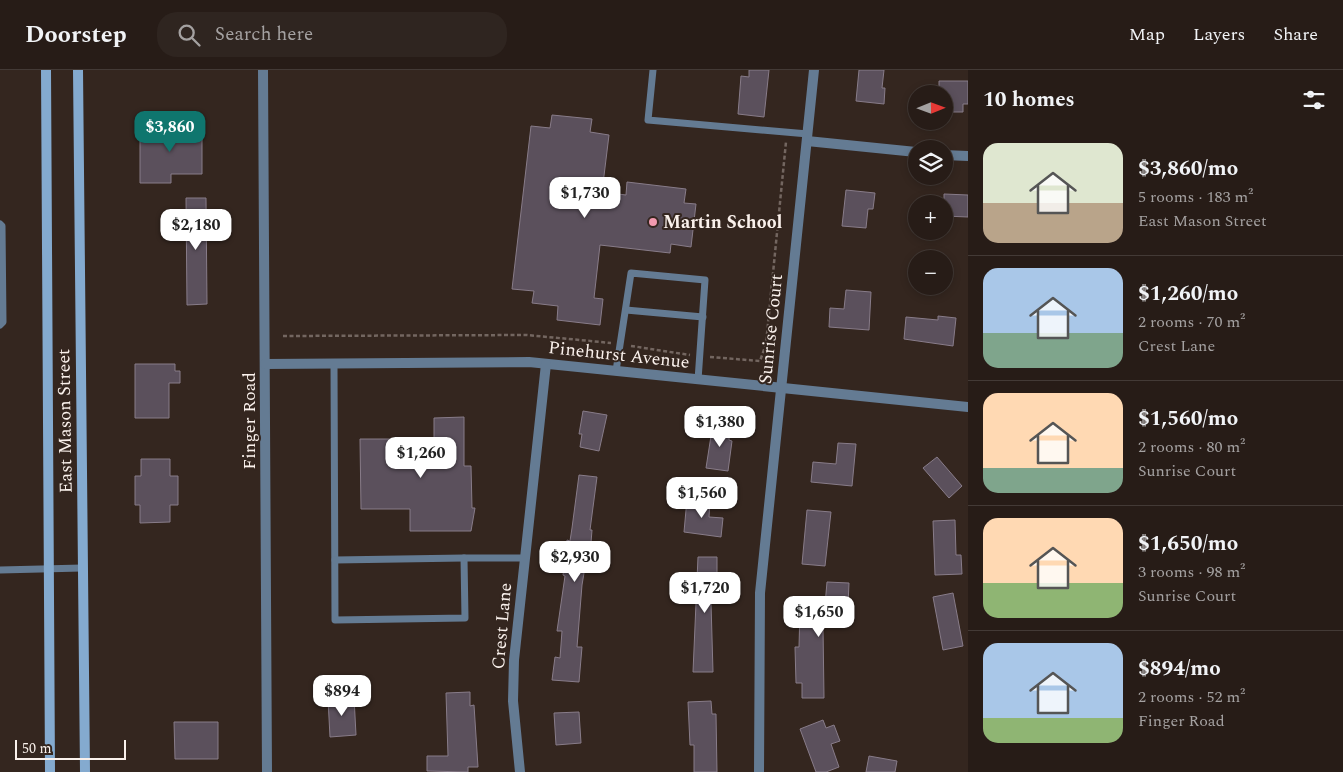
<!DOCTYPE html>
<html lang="en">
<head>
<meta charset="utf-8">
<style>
	body { margin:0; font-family:Spectral,serif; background:#2f2520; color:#f1f3f6; height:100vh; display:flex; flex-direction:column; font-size:19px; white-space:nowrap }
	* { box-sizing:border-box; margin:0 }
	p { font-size:16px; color:#a4a1a1 }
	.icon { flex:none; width:28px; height:28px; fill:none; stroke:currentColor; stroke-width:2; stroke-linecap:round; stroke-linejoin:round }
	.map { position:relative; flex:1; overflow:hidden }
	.drawer { display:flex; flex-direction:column; background:#271c17; width:375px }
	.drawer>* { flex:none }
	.needle { width:32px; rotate:89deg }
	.buttons { position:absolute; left:908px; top:15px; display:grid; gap:10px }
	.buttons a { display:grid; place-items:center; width:45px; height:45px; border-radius:50%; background:#271c17; box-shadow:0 2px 8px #0003,0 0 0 1px #433a36; font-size:25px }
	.scale { position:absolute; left:15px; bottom:12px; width:111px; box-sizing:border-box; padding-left:5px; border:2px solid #faf1ec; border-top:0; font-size:14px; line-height:18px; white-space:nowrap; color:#faf1ec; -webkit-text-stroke:4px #34261f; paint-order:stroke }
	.price { position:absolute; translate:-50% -42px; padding:0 11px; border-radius:10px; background:#fff; color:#222; font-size:16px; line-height:32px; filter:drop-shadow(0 1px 2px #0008) }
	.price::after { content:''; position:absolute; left:50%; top:30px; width:15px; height:11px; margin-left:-8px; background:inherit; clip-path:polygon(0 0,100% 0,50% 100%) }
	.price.selected { background:#0f766e; color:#fff }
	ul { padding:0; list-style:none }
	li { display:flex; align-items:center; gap:15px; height:125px; padding:0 15px }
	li+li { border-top:1px solid #433a36 }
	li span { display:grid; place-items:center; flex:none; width:140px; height:100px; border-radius:15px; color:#555 }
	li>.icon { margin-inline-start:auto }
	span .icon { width:60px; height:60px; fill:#fffc; stroke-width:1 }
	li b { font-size:21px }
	h2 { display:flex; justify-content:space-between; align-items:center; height:60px; padding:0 15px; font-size:21px }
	header { display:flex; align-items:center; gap:30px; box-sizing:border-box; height:70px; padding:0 25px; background:#271c17; border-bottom:1px solid #433a36 }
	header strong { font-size:24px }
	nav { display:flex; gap:28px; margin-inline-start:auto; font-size:18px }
	.search { width:350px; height:45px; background:#2f2520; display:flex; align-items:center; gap:12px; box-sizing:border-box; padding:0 18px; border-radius:20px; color:#a4a1a1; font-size:19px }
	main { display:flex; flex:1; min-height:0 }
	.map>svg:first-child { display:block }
	.building { fill:#5b505c; stroke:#887c89 }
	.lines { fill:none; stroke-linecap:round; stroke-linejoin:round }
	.path { stroke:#736660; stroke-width:2.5; stroke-dasharray:4 2.5; stroke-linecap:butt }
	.service { stroke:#647b93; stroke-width:7 }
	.minor { stroke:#647b93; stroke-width:10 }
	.secondary { stroke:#84aacf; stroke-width:10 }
	.poi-dot { fill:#f29aaf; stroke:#34261f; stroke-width:2 }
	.labels { text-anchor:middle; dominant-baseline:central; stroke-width:4; stroke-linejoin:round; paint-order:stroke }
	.poi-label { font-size:18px; font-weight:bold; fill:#faf1ec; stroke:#34261f; text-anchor:start }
	.street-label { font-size:18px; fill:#faf1ec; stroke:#34261f }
</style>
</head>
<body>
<header>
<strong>Doorstep</strong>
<div class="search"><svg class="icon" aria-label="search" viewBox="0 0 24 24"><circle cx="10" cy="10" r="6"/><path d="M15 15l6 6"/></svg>Search here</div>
<nav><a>Map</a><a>Layers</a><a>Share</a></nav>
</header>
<main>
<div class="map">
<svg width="968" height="702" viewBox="0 0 968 702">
	<rect width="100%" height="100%" fill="#34261f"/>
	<g class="building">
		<polygon points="749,0 769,0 764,47 738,44 741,6 749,7"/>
		<polygon points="859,0 884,0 882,18 885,18 884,34 856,31"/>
		<polygon points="939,11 968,11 968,34 963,34 963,42 951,42 951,34 944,35 944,24 939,24"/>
		<polygon points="552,45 592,49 590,62 609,65 602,122 626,125 627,112 686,119 684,133 696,134 691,177 671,174 670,183 600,175 594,228 603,229 600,255 557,250 558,236 532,233 534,221 512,219 531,56 550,58"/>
		<polygon points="156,56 202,57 202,104 171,104 171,113 140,113 140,58 156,58"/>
		<polygon points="846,120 875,123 873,139 868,139 866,158 842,156"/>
		<polygon points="944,124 968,125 968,147 944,146"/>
		<polygon points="186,128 206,128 207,234 187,235"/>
		<polygon points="846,220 871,222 869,260 829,257 830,238 844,239"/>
		<polygon points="938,246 956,248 953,276 904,269 906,247 938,250"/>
		<polygon points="135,294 175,294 175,301 180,301 180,313 169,313 169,348 135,348"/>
		<polygon points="583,341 607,345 599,381 580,377 582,364 579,364"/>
		<polygon points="464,347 464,396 471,396 472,438 475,438 471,461 410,461 410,439 361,439 360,369 391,369 391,373 434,372 434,348"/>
		<polygon points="713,353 730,355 729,370 732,371 728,401 706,398"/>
		<polygon points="838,373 856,374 852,416 811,412 813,392 836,394"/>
		<polygon points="937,387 962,416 949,428 923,398"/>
		<polygon points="141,389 170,389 170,406 178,406 178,435 170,435 170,452 140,453 140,435 135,435 135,406 141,406"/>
		<polygon points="579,405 597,407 590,460 592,460 591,473 589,473 582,515 577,577 582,577 579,612 552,610 555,587 560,588 562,561 557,561 565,506 563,505 567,470 570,471 572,458"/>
		<polygon points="687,429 710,431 709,447 723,448 721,467 684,462"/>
		<polygon points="807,440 831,442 825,496 802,494"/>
		<polygon points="955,450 956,485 961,485 962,504 935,505 933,451"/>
		<polygon points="698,487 717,487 717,525 715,533 711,533 713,602 693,602"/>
		<polygon points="827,512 849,513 847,557 823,557 824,628 802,628 802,613 796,613 795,577 799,577 800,539 817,539 818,535 825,535"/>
		<polygon points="953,523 963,576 943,580 933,527"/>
		<polygon points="470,622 470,636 474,635 478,697 468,697 468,702 427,701 427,686 448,686 446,623"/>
		<polygon points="354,627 356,665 330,667 328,629"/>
		<polygon points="711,631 712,644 716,644 717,702 694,702 694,675 690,675 688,632"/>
		<polygon points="579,642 581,673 556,675 554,643"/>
		<polygon points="823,650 826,658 834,655 840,671 831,674 839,697 826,702 816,702 800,659"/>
		<polygon points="174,652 218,652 218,689 175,689"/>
		<polygon points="869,686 897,691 895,702 866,702"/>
	</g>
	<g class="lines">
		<g class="path">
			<polyline points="283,266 527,265 611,273"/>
			<polyline points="631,276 690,285"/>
			<polyline points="710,287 760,291 766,274 786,72"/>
		</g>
		<g class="service">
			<polyline points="653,0 648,50 808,64"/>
			<polyline points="0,154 2,156 3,252 0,255"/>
			<polyline points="626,240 703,247"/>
			<polyline points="334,293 335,550 465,548 464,488 525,488"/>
			<polyline points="616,301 631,203 705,210 698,310"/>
			<polyline points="335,490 464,488"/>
			<polyline points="0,500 82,498"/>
		</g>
		<g class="minor">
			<polyline points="263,0 267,702"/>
			<polyline points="807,71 916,82"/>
			<polyline points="944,85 968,86"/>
			<polyline points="265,294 529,292 968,337"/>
			<polyline points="520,702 513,631 514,590 546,294"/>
			<polyline points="759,702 760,523 814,0"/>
		</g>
		<g class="secondary">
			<polyline points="46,0 50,702"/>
			<polyline points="78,0 85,702"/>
		</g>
	</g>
	<circle class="poi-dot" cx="653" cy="152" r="5"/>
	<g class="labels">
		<g class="poi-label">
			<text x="663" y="152">Martin School</text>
		</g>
		<g class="street-label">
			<text transform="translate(771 259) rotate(-84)">Sunrise Court</text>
			<text transform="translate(619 285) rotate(6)">Pinehurst Avenue</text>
			<text transform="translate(65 351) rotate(-91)">East Mason Street</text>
			<text transform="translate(249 351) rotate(-90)">Finger Road</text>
			<text transform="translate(502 556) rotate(-85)">Crest Lane</text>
		</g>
	</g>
</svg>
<div class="buttons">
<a><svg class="needle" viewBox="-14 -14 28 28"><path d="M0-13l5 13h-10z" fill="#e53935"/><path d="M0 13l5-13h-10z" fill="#a4a1a1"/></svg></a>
<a><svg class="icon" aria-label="layers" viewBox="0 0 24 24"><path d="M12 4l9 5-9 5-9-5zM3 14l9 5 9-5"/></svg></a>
<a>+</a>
<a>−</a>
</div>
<div class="scale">50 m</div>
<b class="price selected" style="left:170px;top:83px">$3,860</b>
<b class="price" style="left:585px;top:149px">$1,730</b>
<b class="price" style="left:196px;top:181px">$2,180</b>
<b class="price" style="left:720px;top:378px">$1,380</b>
<b class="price" style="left:421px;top:409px">$1,260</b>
<b class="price" style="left:702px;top:449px">$1,560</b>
<b class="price" style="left:575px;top:513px">$2,930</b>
<b class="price" style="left:705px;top:544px">$1,720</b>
<b class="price" style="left:819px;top:568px">$1,650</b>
<b class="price" style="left:342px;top:647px">$894</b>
</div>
<section class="drawer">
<h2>10 homes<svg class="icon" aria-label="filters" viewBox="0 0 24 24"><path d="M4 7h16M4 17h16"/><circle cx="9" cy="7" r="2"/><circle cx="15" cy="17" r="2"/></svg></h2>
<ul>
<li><span style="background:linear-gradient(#dfe7d0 60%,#b9a48a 0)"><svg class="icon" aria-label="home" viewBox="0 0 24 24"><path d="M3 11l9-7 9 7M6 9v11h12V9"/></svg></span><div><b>$3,860/mo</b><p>5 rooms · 183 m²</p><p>East Mason Street</p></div></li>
<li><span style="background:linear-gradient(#a9c7e8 65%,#7fa58c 0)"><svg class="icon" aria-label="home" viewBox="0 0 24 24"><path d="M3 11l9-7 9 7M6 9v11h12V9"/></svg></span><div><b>$1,260/mo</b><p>2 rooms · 70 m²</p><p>Crest Lane</p></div></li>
<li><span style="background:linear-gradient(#ffd9b3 75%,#7fa58c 0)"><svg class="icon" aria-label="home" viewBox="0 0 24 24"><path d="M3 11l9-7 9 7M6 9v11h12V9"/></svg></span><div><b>$1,560/mo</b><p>2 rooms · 80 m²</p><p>Sunrise Court</p></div></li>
<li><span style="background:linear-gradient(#ffd9b3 65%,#8fb573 0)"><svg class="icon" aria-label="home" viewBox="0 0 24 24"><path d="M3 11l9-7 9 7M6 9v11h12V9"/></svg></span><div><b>$1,650/mo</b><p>3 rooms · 98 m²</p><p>Sunrise Court</p></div></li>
<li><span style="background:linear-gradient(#a9c7e8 75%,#8fb573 0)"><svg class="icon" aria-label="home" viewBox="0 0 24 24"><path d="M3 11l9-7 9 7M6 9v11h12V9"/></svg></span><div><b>$894/mo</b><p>2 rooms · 52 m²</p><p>Finger Road</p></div></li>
</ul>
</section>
</main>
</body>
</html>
